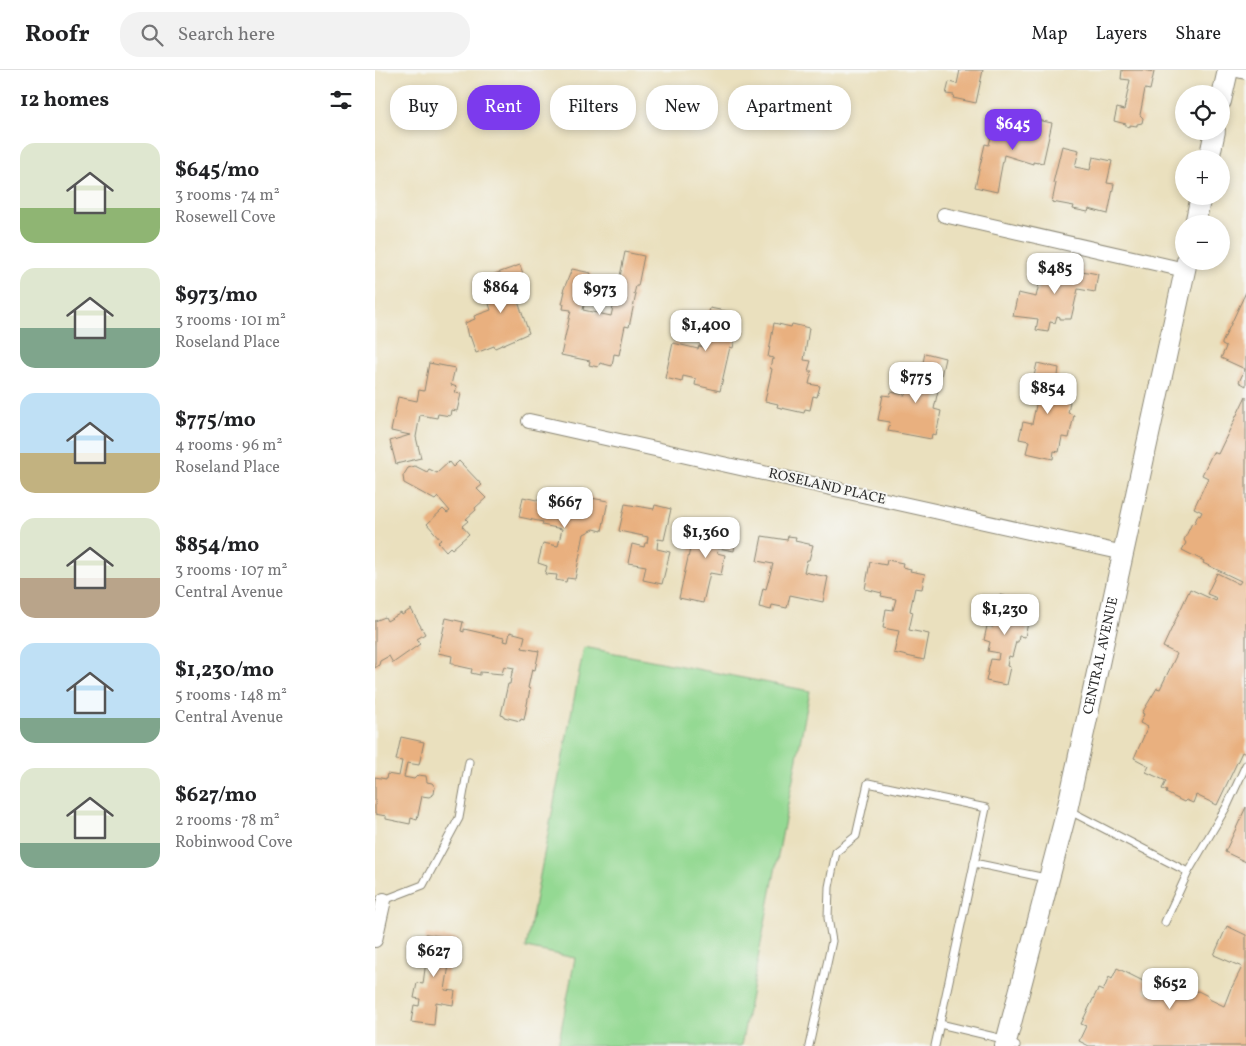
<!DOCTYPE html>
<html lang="en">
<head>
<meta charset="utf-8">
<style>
	body { margin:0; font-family:Vollkorn,serif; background:#f2f2f2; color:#202124; height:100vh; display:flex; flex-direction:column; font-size:19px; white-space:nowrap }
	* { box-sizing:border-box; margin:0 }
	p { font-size:16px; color:#757577 }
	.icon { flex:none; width:28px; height:28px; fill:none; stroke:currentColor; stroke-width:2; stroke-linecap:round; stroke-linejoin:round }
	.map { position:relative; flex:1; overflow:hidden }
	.sheet { display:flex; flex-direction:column; background:#fff; width:375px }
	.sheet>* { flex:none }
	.top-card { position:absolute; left:15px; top:15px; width:475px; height:45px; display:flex; gap:10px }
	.controls { position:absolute; left:800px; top:15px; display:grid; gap:10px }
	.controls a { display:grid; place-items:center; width:55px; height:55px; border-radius:50%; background:#fff; box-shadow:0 2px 8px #0003; font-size:25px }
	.price { position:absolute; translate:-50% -42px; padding:0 11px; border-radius:10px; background:#fff; color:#222; font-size:16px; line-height:32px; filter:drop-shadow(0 1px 2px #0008) }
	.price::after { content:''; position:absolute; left:50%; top:30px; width:15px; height:11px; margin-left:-8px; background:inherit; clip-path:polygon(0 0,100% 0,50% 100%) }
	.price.current { background:#7c3aed; color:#fff }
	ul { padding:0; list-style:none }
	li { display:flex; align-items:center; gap:15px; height:125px; padding:0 20px }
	li span { display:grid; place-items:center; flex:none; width:140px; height:100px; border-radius:15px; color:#555 }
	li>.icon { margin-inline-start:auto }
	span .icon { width:60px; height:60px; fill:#fffc; stroke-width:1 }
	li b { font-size:21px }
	h2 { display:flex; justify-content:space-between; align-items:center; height:60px; padding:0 20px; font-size:21px }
	.tag { padding:0 18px; border-radius:20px; background:#fff; box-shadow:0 2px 8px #0003; font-size:18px; line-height:45px }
	.tag.current { background:#7c3aed; color:#fff }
	header { display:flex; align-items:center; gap:30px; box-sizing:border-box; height:70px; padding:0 25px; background:#fff; border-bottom:1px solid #e0e0e0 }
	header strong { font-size:24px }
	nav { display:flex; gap:28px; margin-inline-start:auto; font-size:18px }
	.search { width:350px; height:45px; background:#f2f2f2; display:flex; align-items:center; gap:12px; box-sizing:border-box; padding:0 18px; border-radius:20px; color:#757577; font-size:19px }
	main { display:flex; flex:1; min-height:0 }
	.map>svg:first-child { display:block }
	.green { fill:#94d993; stroke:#60825f }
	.building { fill:#e9b07f }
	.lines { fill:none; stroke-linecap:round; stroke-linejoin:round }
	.lane-casing { stroke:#8a8674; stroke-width:9 }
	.street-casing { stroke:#8a8674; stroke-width:16 }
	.secondary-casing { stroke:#8a8674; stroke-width:22 }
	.lane { stroke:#fff; stroke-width:7 }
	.street { stroke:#fff; stroke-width:14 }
	.secondary { stroke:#fff; stroke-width:20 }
	.labels { text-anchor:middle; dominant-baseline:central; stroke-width:4; stroke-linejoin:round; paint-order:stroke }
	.street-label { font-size:14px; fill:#2b2b2b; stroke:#f6f6f2 }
</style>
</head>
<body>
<header>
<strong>Roofr</strong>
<div class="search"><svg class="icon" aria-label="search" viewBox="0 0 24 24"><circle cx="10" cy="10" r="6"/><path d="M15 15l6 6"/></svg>Search here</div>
<nav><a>Map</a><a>Layers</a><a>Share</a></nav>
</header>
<main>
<section class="sheet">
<h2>12 homes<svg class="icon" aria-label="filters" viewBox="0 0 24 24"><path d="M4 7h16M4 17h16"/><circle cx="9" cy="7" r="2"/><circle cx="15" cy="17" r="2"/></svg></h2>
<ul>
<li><span style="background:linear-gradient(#dfe7d0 65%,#8fb573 0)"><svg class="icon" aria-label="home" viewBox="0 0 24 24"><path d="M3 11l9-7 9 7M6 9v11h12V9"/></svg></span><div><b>$645/mo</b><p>3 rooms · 74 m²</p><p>Rosewell Cove</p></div></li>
<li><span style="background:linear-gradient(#dfe7d0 60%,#7fa58c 0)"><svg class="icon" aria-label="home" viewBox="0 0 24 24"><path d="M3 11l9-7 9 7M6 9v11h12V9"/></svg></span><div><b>$973/mo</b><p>3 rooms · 101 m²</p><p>Roseland Place</p></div></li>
<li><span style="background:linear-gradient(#bfe0f5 60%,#c2b280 0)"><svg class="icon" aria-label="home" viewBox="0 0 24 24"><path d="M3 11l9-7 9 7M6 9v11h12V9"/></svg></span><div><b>$775/mo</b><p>4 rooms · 96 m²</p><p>Roseland Place</p></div></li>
<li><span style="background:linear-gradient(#dfe7d0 60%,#b9a48a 0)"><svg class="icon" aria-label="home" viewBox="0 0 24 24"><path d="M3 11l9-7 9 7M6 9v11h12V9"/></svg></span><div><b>$854/mo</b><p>3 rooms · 107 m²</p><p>Central Avenue</p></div></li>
<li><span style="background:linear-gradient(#bfe0f5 75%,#7fa58c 0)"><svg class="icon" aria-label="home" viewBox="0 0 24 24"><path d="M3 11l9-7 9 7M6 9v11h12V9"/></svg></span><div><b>$1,230/mo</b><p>5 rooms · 148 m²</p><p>Central Avenue</p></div></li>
<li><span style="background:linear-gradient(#dfe7d0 75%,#7fa58c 0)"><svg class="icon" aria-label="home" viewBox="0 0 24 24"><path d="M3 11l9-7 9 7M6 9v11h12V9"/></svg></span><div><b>$627/mo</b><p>2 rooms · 78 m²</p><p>Robinwood Cove</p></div></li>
</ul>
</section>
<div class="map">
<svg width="871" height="976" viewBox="0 0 871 976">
	<rect width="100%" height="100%" fill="#f6f6f2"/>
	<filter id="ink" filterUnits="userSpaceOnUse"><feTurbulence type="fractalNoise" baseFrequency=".02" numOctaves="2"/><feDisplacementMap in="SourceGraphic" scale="10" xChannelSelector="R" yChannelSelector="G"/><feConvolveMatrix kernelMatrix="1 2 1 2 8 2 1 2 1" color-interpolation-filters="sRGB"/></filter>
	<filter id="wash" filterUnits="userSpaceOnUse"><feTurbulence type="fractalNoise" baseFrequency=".0096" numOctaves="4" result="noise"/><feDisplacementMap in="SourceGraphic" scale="20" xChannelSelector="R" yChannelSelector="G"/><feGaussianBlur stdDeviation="1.12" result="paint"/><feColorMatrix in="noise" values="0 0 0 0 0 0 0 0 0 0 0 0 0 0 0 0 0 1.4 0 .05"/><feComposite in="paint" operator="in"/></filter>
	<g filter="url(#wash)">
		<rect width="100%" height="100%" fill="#eae0be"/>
		<polygon class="green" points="209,577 435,621 366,976 183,976 200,888 151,878"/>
		<g id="blocks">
			<g class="building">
				<polygon points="585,0 608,0 601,33 578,28 579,25 571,24 574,12 582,14"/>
				<polygon points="747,0 768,0 779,2 775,20 770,19 765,45 768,48 767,53 762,54 762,56 755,55 755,57 751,56 751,54 739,51 742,38 749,40 755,10 746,9"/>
				<polygon points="657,49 677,53 668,93 663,92 663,93 658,92 658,94 629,85 622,122 600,117 610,74 614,75 617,63 633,66 633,64 631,64 632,58 634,59 636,52 655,56"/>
				<polygon points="687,76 704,80 700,97 715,100 718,87 737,91 732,113 739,114 733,144 714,139 713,142 698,139 699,136 677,132 681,113 678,113"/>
				<polygon points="250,182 269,186 263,216 261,216 259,224 261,224 254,257 250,256 244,285 239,284 237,296 225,293 223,297 214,295 215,291 186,285 196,240 188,239 189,234 187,234 190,221 188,221 197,199 216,203 208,240 236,246 242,220 244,221 246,212 244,211"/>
				<polygon points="674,190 708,197 707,201 723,204 720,222 703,219 696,249 685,249 685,247 682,246 680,253 675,252 673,262 661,260 663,249 638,246 643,223 661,227 664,214 668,215"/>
				<polygon points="145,195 153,218 140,223 154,263 120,278 119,276 101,283 95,266 93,267 90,253 100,249 99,246 116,240 114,234 126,230 117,205"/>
				<polygon points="871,222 871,316 864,312 870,299 846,288 851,277 847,275 847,273"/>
				<polygon points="335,238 365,244 358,278 355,277 345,321 320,315 321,309 308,306 307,312 290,308 298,273 323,279 324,276 329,277 329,273 327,273"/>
				<polygon points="399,253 416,257 417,254 434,258 429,290 436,291 433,301 437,301 434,314 445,316 442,327 438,326 435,340 430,339 429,343 402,337 403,334 390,331 397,299 395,298 397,289 399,290 399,288 393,287"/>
				<polygon points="550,283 570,288 559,339 566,341 561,365 557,364 556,369 513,361 515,352 503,350 508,325 515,326 516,322 530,325 531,321 547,325 549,317 543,316"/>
				<polygon points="54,293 80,298 76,315 82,317 80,323 86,324 82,341 76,340 75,346 63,344 62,348 45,345 41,367 46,388 21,394 15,371 35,365 16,361 23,327 42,331 44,320 49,321"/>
				<polygon points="662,293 684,298 681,321 689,323 688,330 695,332 693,343 699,345 694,368 687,367 684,382 679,381 678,389 651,383 654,371 644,369 648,352 657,354 664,321 661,320 662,316 657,315"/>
				<polygon points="871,326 871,684 867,682 842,735 821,725 818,733 811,730 809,732 791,723 792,721 787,719 791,711 771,702 774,696 759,688 773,657 765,653 769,644 767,643 782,618 785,619 802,584 788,577 815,519 841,531 842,528 832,524 842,503 864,514 866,511 828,493 829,491 807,480 811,473 809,470 817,453 819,454 823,445 825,446 827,442 819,438 833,408 827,405 838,382 843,384"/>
				<polygon points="84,391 107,415 102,419 111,428 100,438 101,440 91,449 93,451 87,456 94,464 77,479 75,477 71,481 63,472 66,470 52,454 68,439 72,443 75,441 63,427 60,430 29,413 28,406 33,398 40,396 52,402 54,399 62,403 74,392 78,397"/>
				<polygon points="203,423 217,426 216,428 233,431 227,461 219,459 209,464 200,509 192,508 191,512 181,510 182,505 170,504 172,496 163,493 168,473 183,476 187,459 167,455 168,452 144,447 148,427 166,431 167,426 195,431 195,430 201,431"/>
				<polygon points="250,434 279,439 280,435 296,439 289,470 283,469 282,479 295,482 287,514 268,510 271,496 253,493 257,474 269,477 270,473 272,473 273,467 244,461"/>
				<polygon points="328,450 350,455 350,452 357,454 357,456 361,457 357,473 360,474 359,481 343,478 342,483 350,485 346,505 335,503 328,533 304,528 317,470 323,471"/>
				<polygon points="387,466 412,470 413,466 421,467 420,471 438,475 434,490 432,490 429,502 453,507 448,532 415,525 412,538 397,535 396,540 384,537 388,518 391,519 398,494 382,491"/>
				<polygon points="512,490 528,493 527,497 536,499 535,501 550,504 547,519 540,518 535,541 538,542 534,560 554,564 549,590 519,583 524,561 508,558 511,539 518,540 521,529 506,526 507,523 490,519 495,492 511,495"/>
				<polygon points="625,525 650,531 648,541 650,541 649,547 654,548 650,567 644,566 643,572 641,572 637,587 634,586 632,596 635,597 631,615 611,611 616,589 623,590 624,583 613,581 615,572 609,570 612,556 618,557 621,540 620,540"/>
				<polygon points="36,539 50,564 42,569 45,574 18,593 14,586 5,591 4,595 0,598 0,551 10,547 12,551 26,543 27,545"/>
				<polygon points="71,548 88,552 86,561 89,562 89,559 129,568 128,571 133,572 135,562 150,566 147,578 164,581 160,600 157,599 153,618 155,619 149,650 146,649 145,651 129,647 129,646 126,645 133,614 135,614 137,602 138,602 139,598 129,596 127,604 105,602 105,605 96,603 97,599 79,595 79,593 76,593 77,586 63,583"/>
				<polygon points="26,667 49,672 44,695 32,693 29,707 39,709 43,705 51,706 52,712 57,713 60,717 59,724 54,727 47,726 42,750 36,748 35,754 11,749 11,746 0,744 0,707 11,709 12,704 24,706 27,691 21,690"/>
				<polygon points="871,737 871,792 850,782"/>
				<polygon points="852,856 871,865 871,976 714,976 704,971 711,956 706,954 723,919 728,921 734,907 737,909 742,898 772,913 769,921 775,924 781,914 795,921 799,913 820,922 823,921 833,926 834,929 849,936 856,918 857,917 867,897 839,885"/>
				<polygon points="51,864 82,869 77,896 74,895 70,920 80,921 78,935 61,932 59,955 36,952 39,935 44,936 45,929 39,928 42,913 48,914 51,891 47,890"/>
			</g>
		</g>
	</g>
	<g filter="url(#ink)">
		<use href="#blocks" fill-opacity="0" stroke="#8a8674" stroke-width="1"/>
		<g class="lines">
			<defs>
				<g id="lane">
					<polyline points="693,740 813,802"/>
					<polyline points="599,793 671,808"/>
					<polyline points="9,830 48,815 84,748 94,692"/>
					<polyline points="790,852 813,802 852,736 871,695"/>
					<polyline points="565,954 632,970 641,976"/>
					<polyline points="434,976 457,871 453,848 454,817 461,782 481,766 493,713 611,738 560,976"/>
				</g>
				<g id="street">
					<polyline points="862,0 871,2"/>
					<polyline points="569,145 810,200"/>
					<polyline points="154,351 749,483"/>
					<polyline points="0,870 9,830"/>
				</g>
				<g id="secondary">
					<polyline points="846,31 853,0"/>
					<polyline points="834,89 840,61"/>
					<polyline points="820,154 826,126"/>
					<path id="s1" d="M630,976L692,740L812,191"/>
				</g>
			</defs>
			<use href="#lane" class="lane-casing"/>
			<use href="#street" class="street-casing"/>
			<use href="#secondary" class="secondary-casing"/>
			<use href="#lane" class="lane"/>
			<use href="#street" class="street"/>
			<use href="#secondary" class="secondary"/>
		</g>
	</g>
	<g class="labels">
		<g class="street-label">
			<text transform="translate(452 417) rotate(13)">ROSELAND PLACE</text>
			<text stroke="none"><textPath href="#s1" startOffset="402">CENTRAL AVENUE</textPath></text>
		</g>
	</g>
</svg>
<div class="controls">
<a><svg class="icon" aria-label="locate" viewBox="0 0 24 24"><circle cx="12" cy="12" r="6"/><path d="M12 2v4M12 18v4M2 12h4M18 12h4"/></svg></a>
<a>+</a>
<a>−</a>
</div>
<b class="price current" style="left:638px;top:81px">$645</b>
<b class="price" style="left:680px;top:225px">$485</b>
<b class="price" style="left:126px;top:244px">$864</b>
<b class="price" style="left:225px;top:246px">$973</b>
<b class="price" style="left:331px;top:282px">$1,400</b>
<b class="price" style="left:541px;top:334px">$775</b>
<b class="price" style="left:673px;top:345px">$854</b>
<b class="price" style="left:190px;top:459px">$667</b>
<b class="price" style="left:331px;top:489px">$1,360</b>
<b class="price" style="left:630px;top:566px">$1,230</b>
<b class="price" style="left:59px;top:908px">$627</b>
<b class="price" style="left:795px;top:940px">$652</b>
<div class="top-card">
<a class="tag">Buy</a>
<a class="tag current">Rent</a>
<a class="tag">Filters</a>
<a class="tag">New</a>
<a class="tag">Apartment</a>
</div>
</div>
</main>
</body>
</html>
